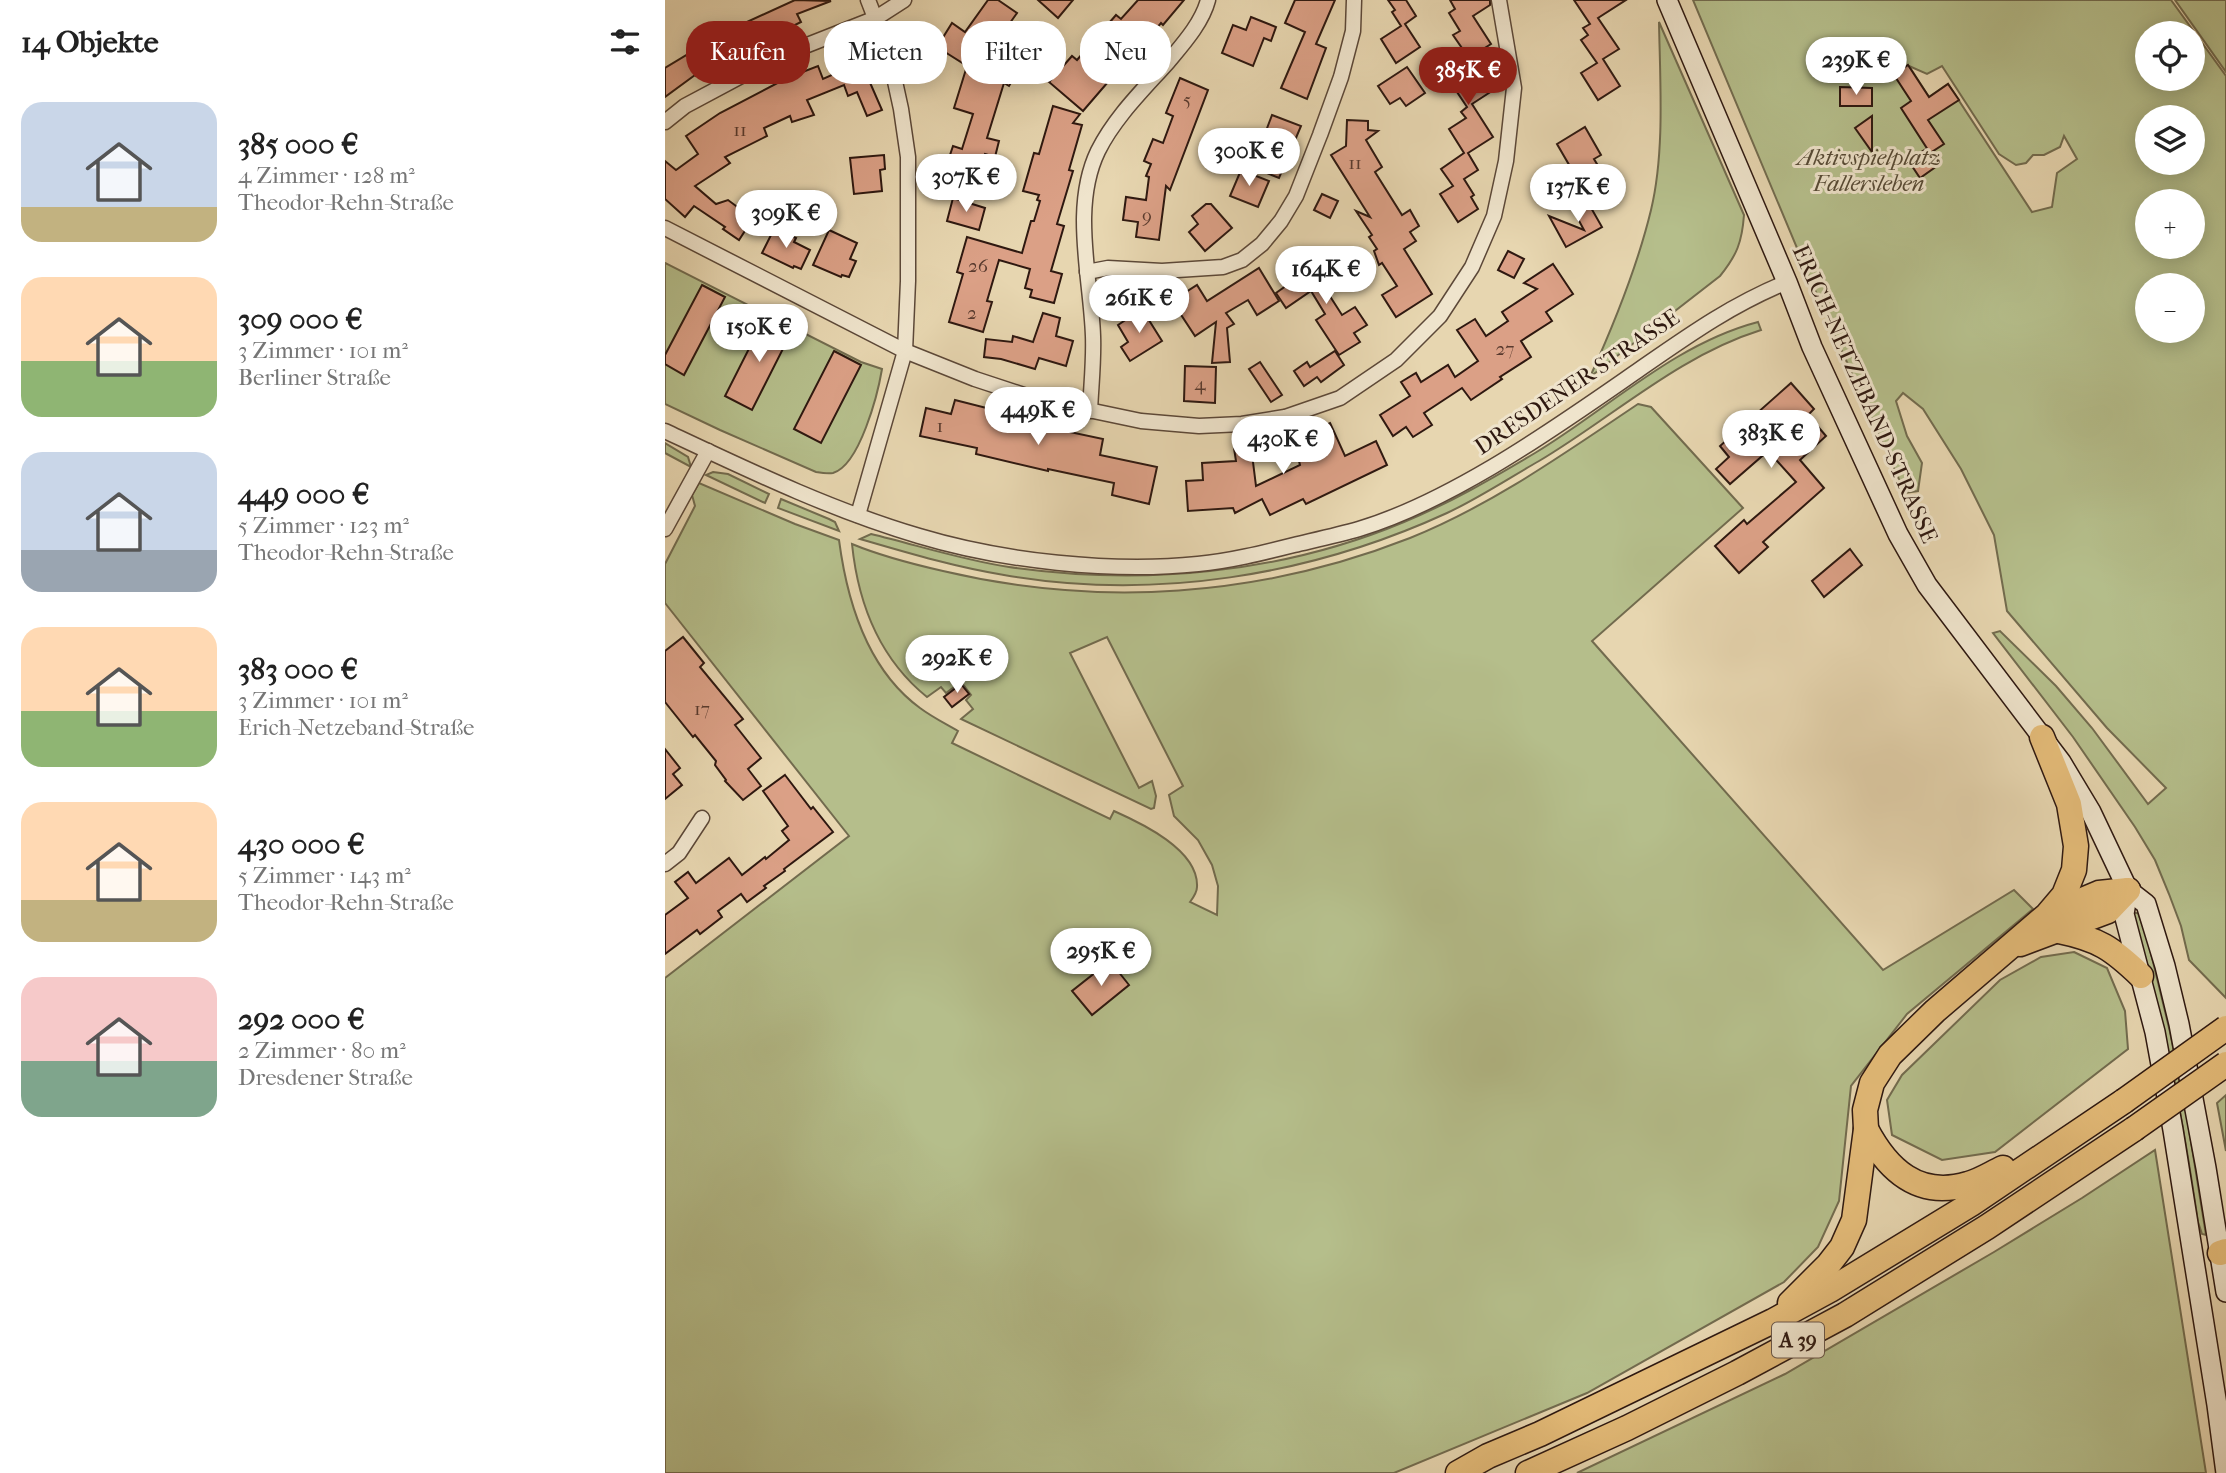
<!DOCTYPE html>
<html lang="de">
<head>
<meta charset="utf-8">
<style>
	body { margin:0; font-family:"IM FELL French Canon",serif; background:#f6f6f6; color:#222; height:100vh; display:flex; flex-direction:column; font-size:26px; white-space:nowrap }
	* { box-sizing:border-box; margin:0 }
	p { font-size:23px; color:#767676 }
	.icon { flex:none; width:38px; height:38px; fill:none; stroke:currentColor; stroke-width:2; stroke-linecap:round; stroke-linejoin:round }
	.map { position:relative; flex:1; overflow:hidden }
	.drawer { display:flex; flex-direction:column; background:#fff; width:665px }
	.drawer>* { flex:none }
	.hud { position:absolute; left:21px; top:21px; width:665px; height:63px; display:flex; gap:14px }
	.fabs { position:absolute; left:1470px; top:21px; display:grid; gap:14px }
	.fabs a { display:grid; place-items:center; width:70px; height:70px; border-radius:50%; background:#fff; box-shadow:0 4px 18px #0003; font-size:35px }
	.price { position:absolute; translate:-50% -60px; padding:0 16px; border-radius:24px; background:#fff; color:#222; font-size:23px; line-height:46px; filter:drop-shadow(0 2px 4px #0008) }
	.price::after { content:''; position:absolute; left:50%; top:42px; width:21px; height:16px; margin-left:-10px; background:inherit; clip-path:polygon(0 0,100% 0,50% 100%) }
	.price.on { background:#8f2418; color:#fff }
	ul { padding:0; list-style:none }
	li { display:flex; align-items:center; gap:21px; height:175px; padding:0 21px }
	li span { display:grid; place-items:center; flex:none; width:196px; height:140px; border-radius:21px; color:#555 }
	li>.icon { margin-inline-start:auto }
	span .icon { width:84px; height:84px; fill:#fffc; stroke-width:1 }
	li b { font-size:30px }
	h2 { display:flex; justify-content:space-between; align-items:center; height:84px; padding:0 21px; font-size:30px }
	.pill { padding:0 24px; border-radius:28px; background:#fff; box-shadow:0 4px 18px #0003; font-size:24px; line-height:63px }
	.pill.on { background:#8f2418; color:#fff }
	main { display:flex; flex:1; min-height:0 }
	.map>svg:first-child { display:block }
	.green { fill:#b5be8b; stroke:#726b4e; stroke-width:2; fill-rule:evenodd }
	.building { fill:#dba086; stroke:#2e1810; stroke-width:2 }
	.lines { fill:none; stroke-linecap:round; stroke-linejoin:round }
	.street-casing { stroke:#5c4838; stroke-width:17 }
	.secondary-casing { stroke:#2e1810; stroke-width:22 }
	.highway-casing { stroke:#2e1810; stroke-width:27 }
	.street { stroke:#efe4cc; stroke-width:14 }
	.secondary { stroke:#efe4cc; stroke-width:19 }
	.highway { stroke:#e4bb78; stroke-width:24 }
	.highway-bridge-casing { stroke:#2e1810; stroke-width:27; stroke-linecap:butt }
	.highway-bridge { stroke:#e4bb78; stroke-width:24 }
	.labels { text-anchor:middle; dominant-baseline:central; stroke-width:6; stroke-linejoin:round; paint-order:stroke }
	.number-label { font-size:19px; fill:#593a2e }
	.shield { fill:#efe4cc; stroke:#685548; stroke-width:2 }
	.shield-label { font-size:21px; font-weight:bold; fill:#2e1810 }
	.park-label { font-size:23px; font-style:italic; fill:#564a35; stroke:#efe4cc }
	.street-label { font-size:23px; fill:#2e1810; stroke:#efe4cc }
</style>
</head>
<body>
<main>
<section class="drawer">
<h2>14 Objekte<svg class="icon" aria-label="filters" viewBox="0 0 24 24"><path d="M4 7h16M4 17h16"/><circle cx="9" cy="7" r="2"/><circle cx="15" cy="17" r="2"/></svg></h2>
<ul>
<li><span style="background:linear-gradient(#c9d6e8 75%,#c2b280 0)"><svg class="icon" aria-label="home" viewBox="0 0 24 24"><path d="M3 11l9-7 9 7M6 9v11h12V9"/></svg></span><div><b>385 000 €</b><p>4 Zimmer · 128 m²</p><p>Theodor-Rehn-Straße</p></div></li>
<li><span style="background:linear-gradient(#ffd9b3 60%,#8fb573 0)"><svg class="icon" aria-label="home" viewBox="0 0 24 24"><path d="M3 11l9-7 9 7M6 9v11h12V9"/></svg></span><div><b>309 000 €</b><p>3 Zimmer · 101 m²</p><p>Berliner Straße</p></div></li>
<li><span style="background:linear-gradient(#c9d6e8 70%,#9aa5b1 0)"><svg class="icon" aria-label="home" viewBox="0 0 24 24"><path d="M3 11l9-7 9 7M6 9v11h12V9"/></svg></span><div><b>449 000 €</b><p>5 Zimmer · 123 m²</p><p>Theodor-Rehn-Straße</p></div></li>
<li><span style="background:linear-gradient(#ffd9b3 60%,#8fb573 0)"><svg class="icon" aria-label="home" viewBox="0 0 24 24"><path d="M3 11l9-7 9 7M6 9v11h12V9"/></svg></span><div><b>383 000 €</b><p>3 Zimmer · 101 m²</p><p>Erich-Netzeband-Straße</p></div></li>
<li><span style="background:linear-gradient(#ffd9b3 70%,#c2b280 0)"><svg class="icon" aria-label="home" viewBox="0 0 24 24"><path d="M3 11l9-7 9 7M6 9v11h12V9"/></svg></span><div><b>430 000 €</b><p>5 Zimmer · 143 m²</p><p>Theodor-Rehn-Straße</p></div></li>
<li><span style="background:linear-gradient(#f6c9c9 60%,#7fa58c 0)"><svg class="icon" aria-label="home" viewBox="0 0 24 24"><path d="M3 11l9-7 9 7M6 9v11h12V9"/></svg></span><div><b>292 000 €</b><p>2 Zimmer · 80 m²</p><p>Dresdener Straße</p></div></li>
</ul>
</section>
<div class="map">
<svg width="1561" height="1473" viewBox="0 0 1561 1473">
	<rect width="100%" height="100%" fill="#e7d6b0"/>
	<filter id="stains"><feTurbulence type="fractalNoise" baseFrequency=".00286" numOctaves="4"/><feColorMatrix values="0 0 0 0 .2 0 0 0 0 .09 0 0 0 0 .02 0 0 0 .5 -.17"/></filter>
	<radialGradient id="worn" r=".72"><stop offset=".6" stop-color="#630" stop-opacity="0"/><stop offset="1" stop-color="#630" stop-opacity=".3"/></radialGradient>
	<g class="green">
		<path d="M1028,0H1506L1561,76V998L1524,960L1516,926L1504,894L1490,860L1470,827L1408,737L1328,633L1335,631L1391,686L1427,728L1483,804L1501,788L1442,728L1342,611L1329,535L1296,469L1258,409L1238,393L1231,401L1242,436L1257,463L1253,491L1240,493L1145,279ZM1482,33H1528V79H1482ZM1244,66L1262,74L1277,66L1334,154L1351,165L1361,163L1368,155H1379L1395,147L1399,136L1412,159L1392,173L1387,207L1367,212L1283,84L1264,97ZM1482,117H1528V163H1482ZM1482,201H1528V247H1482ZM1482,285H1528V331H1482Z"/>
		<polygon points="1510,0 1561,0 1561,72"/>
		<path d="M994,22L1079,215C1077,242 1072,255 1055,276L925,377C950,322 972,268 986,210C1000,152 995,81 994,22Z"/>
		<path d="M0,263L196,362L217,369C213,393 195,465 168,473C163,474 157,473 151,472L55,430L0,404Z"/>
		<path d="M1093,322L1096,330C1013,356 948,417 874,461C844,478 814,498 782,513C645,576 488,601 339,575C290,567 243,553 195,539L206,534C252,545 297,560 344,567C477,586 615,574 739,522C785,503 828,478 870,453C943,409 1009,344 1093,322Z"/>
		<path d="M973,404L986,407L1078,508L927,641L1218,970L1349,890L1368,909L1242,1014L1186,1086L1174,1201L1153,1247L1119,1282L922,1393L729,1473H0V978L184,836L0,603V564L30,506L27,495L34,483L130,524L174,540C182,601 203,670 255,708C267,717 281,724 293,731L287,743L445,819L449,811C476,823 534,850 532,887C532,892 528,898 525,902L552,915L553,886L547,865L533,840L509,816L504,795L518,786L442,637L405,653L474,788L487,781L491,796L489,808L486,809L296,719L308,709L301,700L306,695L296,682L281,693L276,687L262,697C215,659 193,603 187,544C216,556 247,564 278,571C434,608 595,597 745,538C827,505 900,453 973,404Z"/>
		<polygon points="0,443 23,457 26,467 0,453"/>
		<polygon points="48,472 63,474 104,494 100,503 41,475"/>
		<polygon points="116,499 164,519 170,522 174,531 113,508"/>
		<path d="M1469,913H1473L1482,937L1505,1032L1523,1123L1541,1235L1537,1234L1533,1222C1518,1120 1499,1015 1468,917Z"/>
		<polygon points="1409,952 1442,968 1460,1011 1463,1049 1330,1152 1277,1160 1227,1135 1222,1100 1237,1075 1335,980 1376,957"/>
		<polygon points="1561,1095 1561,1151 1552,1103"/>
		<polygon points="1490,1150 1541,1473 912,1473 1120,1374 1329,1252 1417,1198"/>
	</g>
	<g class="building">
		<polygon points="130,0 166,1 132,14 136,22 60,60 31,76 30,75 0,97 0,68 58,33"/>
		<polygon points="323,0 333,0 352,13 328,47 356,66 344,86 339,83 322,138 334,141 330,157 320,154 311,180 280,170 288,146 297,149 308,114 289,108 302,66 272,47 287,23 300,32"/>
		<polygon points="373,0 408,0 393,18"/>
		<polygon points="473,0 519,0 498,25 496,23 457,69 455,68 418,111 384,82 407,56 412,60 451,15 456,19"/>
		<polygon points="630,0 670,0 651,44 661,48 642,99 616,88 640,32 620,23"/>
		<polygon points="723,0 741,0 751,16 740,24 755,47 731,63 716,39 736,26 727,12 730,10"/>
		<polygon points="785,0 825,0 825,5 808,16 826,44 815,51 821,60 814,65 830,89 807,104 828,137 803,153 813,170 799,179 809,195 806,197 813,209 793,222 775,194 788,186 776,169 799,153 784,129 801,118 796,112 802,107 786,83 810,67 788,35 795,31 784,13 790,9"/>
		<polygon points="909,0 961,0 933,18 954,49 938,59 955,86 933,100 916,73 932,63 916,40 923,35 918,28 925,24"/>
		<polygon points="586,17 611,27 606,41 599,38 588,66 557,53 568,25 581,30"/>
		<polygon points="196,62 217,110 202,116 192,92 183,96 179,85 142,100 149,115 127,122 125,116 99,128 102,136 60,157 65,163 30,186 51,204 63,200 82,214 90,202 106,213 97,226 87,220 74,240 58,229 60,227 29,206 20,217 0,199 0,161 11,170 33,154 21,136 55,113 122,78 153,66 158,79"/>
		<polygon points="1243,65 1264,97 1283,84 1294,100 1263,120 1279,144 1265,153 1236,108 1246,101 1229,75"/>
		<polygon points="742,67 760,93 741,106 735,98 725,104 713,86"/>
		<polygon points="515,78 543,90 505,190 501,186 494,240 471,237 473,222 458,220 461,197 481,200 484,177 481,176 486,164 479,161 488,139 498,143 508,116 501,113"/>
		<polygon points="1175,87 1207,88 1207,106 1175,106"/>
		<polygon points="388,106 415,114 408,123 417,125 404,170 408,171 392,224 399,226 386,271 397,274 389,303 365,297 367,290 360,288 365,269 334,260 322,301 327,302 318,332 284,322 298,274 292,272 302,237 357,253 366,221 369,221 375,201 372,200 374,195 358,191 369,153 374,154"/>
		<polygon points="607,115 636,126 614,178 597,171 605,151 595,147"/>
		<polygon points="1207,116 1207,152 1190,128"/>
		<polygon points="682,120 703,121 703,130 713,131 701,140 717,167 710,172 737,215 745,210 754,226 745,232 751,241 739,249 767,294 731,317 717,295 732,286 717,263 714,265 709,251 712,249 704,237 707,235 691,211 705,217 666,155 681,146"/>
		<polygon points="920,127 936,155 929,159 944,184 910,204 902,191 923,178 910,175 892,144"/>
		<polygon points="1261,149 1272,166 1255,178 1243,160"/>
		<polygon points="219,155 220,169 215,170 217,191 189,194 185,158"/>
		<polygon points="576,170 604,181 593,207 565,196"/>
		<polygon points="657,194 673,201 665,218 649,210"/>
		<polygon points="288,198 320,208 314,230 282,221"/>
		<polygon points="921,199 937,227 901,247 884,216 919,230 906,206"/>
		<polygon points="541,204 546,204 567,228 540,251 524,232 533,224 527,216"/>
		<polygon points="109,229 131,238 129,242 145,250 136,269 129,266 128,268 97,253"/>
		<polygon points="164,230 192,243 185,259 191,261 184,277 177,275 176,277 148,265"/>
		<polygon points="843,251 859,259 849,278 833,270"/>
		<polygon points="659,259 674,282 661,290 677,315 690,307 702,325 689,333 695,342 674,355 651,320 660,314 646,291 621,308 611,293"/>
		<polygon points="888,264 908,294 881,312 887,321 856,341 866,357 835,377 837,379 806,400 797,388 759,413 767,425 748,437 741,427 728,436 715,415 745,396 736,382 751,373 756,382 783,365 790,377 813,361 792,330 810,319 821,336 843,321 837,312 872,289 859,283"/>
		<polygon points="594,268 614,301 592,315 583,300 561,313 569,324 562,328 565,362 547,363 551,322 530,336 507,301 532,285 542,301"/>
		<polygon points="37,285 60,297 19,375 0,364 0,355"/>
		<polygon points="477,309 497,341 465,361 456,347 463,342 453,325"/>
		<polygon points="378,313 395,318 391,336 408,341 401,366 374,358 370,369 336,359 319,357 321,339 347,342 348,336 368,342"/>
		<polygon points="100,317 127,331 87,410 60,396"/>
		<polygon points="169,351 196,365 156,443 129,429"/>
		<polygon points="670,351 679,365 656,382 652,377 639,386 629,371 642,362 645,367"/>
		<polygon points="595,362 617,395 606,402 584,369"/>
		<polygon points="520,366 551,367 550,403 519,401"/>
		<polygon points="1126,383 1149,409 1143,415 1161,436 1135,460 1159,488 1098,542 1103,547 1074,573 1050,546 1079,520 1082,524 1131,482 1103,451 1065,484 1051,469 1064,457 1055,446"/>
		<polygon points="290,400 400,428 400,431 438,439 435,455 492,467 484,504 447,495 449,483 383,469 383,471 311,454 312,448 255,436 261,408 286,414"/>
		<polygon points="665,423 680,456 711,441 722,465 641,504 638,499 605,515 597,499 570,513 568,508 523,511 521,481 538,480 537,463 571,461 569,448 586,446 591,486 635,465 634,461 646,455 638,436"/>
		<polygon points="1185,549 1197,565 1159,597 1147,581"/>
		<polygon points="18,637 39,663 35,667 78,719 70,725 96,758 83,769 96,786 78,800 60,781 61,780 50,765 51,761 30,735 28,737 0,702 0,651"/>
		<polygon points="296,684 304,694 287,707 279,697"/>
		<polygon points="0,749 15,768 8,774 17,785 0,799"/>
		<polygon points="120,775 146,809 148,807 168,832 119,869 120,871 99,886 101,888 82,902 76,894 53,911 57,917 35,934 32,930 0,954 0,915 23,898 10,882 23,872 31,883 64,858 77,875 100,857 101,859 124,840 117,831 123,826 98,791"/>
		<polygon points="445,961 464,985 427,1015 407,991"/>
	</g>
	<g class="lines">
		<defs>
			<g id="street">
				<polyline points="0,122 20,106 112,57 211,18 239,0"/>
				<polyline points="0,228 240,351 310,379 371,399 476,421 534,426 577,424 620,417 675,398 731,360 775,316 807,267 829,216 841,161 849,88 834,0"/>
				<polyline points="422,272 443,268 497,271 558,267 577,260 597,244 616,221 631,196 655,135 676,77 688,31 689,0"/>
				<path d="M425,411C426,387 429,361 428,336C426,277 406,207 433,151C450,117 478,90 503,62C518,44 537,23 543,0"/>
				<path d="M0,431C83,470 166,510 254,536C337,561 447,573 533,564C565,561 597,553 629,545C650,540 673,535 694,529C737,516 788,490 827,467C878,437 926,403 975,369C1024,335 1066,305 1122,282"/>
				<polyline points="193,515 240,351 243,281 243,157 236,109 224,54 203,0"/>
				<polyline points="0,529 43,451"/>
				<polyline points="0,864 14,853 37,818"/>
			</g>
			<g id="secondary">
				<polyline points="1002,0 1122,282 1147,347 1233,534 1262,585 1396,762 1426,812 1463,890 1481,904 1500,966 1514,1024 1541,1168 1561,1292"/>
				<polyline points="1463,890 1459,914 1490,1032 1508,1130 1552,1405 1561,1473"/>
			</g>
			<g id="highway">
				<polyline points="1384,914 1434,893 1463,890"/>
				<path d="M1394,931C1433,939 1447,948 1476,976"/>
				<polyline points="1355,944 1443,911 1463,890"/>
				<path d="M1201,1129C1222,1169 1253,1199 1303,1184C1315,1181 1327,1173 1338,1168"/>
				<polyline points="1555,1253 1561,1251"/>
				<polyline points="1125,1303 1163,1265 1177,1247 1189,1220 1201,1129 1200,1110 1207,1083 1225,1055 1270,1011 1382,915 1399,895 1409,870 1411,846 1404,804 1377,737"/>
				<polyline points="793,1473 823,1456 875,1434 1108,1321 1165,1290 1306,1204 1459,1101"/>
				<polyline points="863,1473 962,1428 1072,1373 1180,1315 1322,1227 1469,1129"/>
			</g>
		</defs>
		<use href="#street" class="street-casing"/>
		<use href="#secondary" class="secondary-casing"/>
		<use href="#highway" class="highway-casing"/>
		<use href="#street" class="street"/>
		<use href="#secondary" class="secondary"/>
		<use href="#highway" class="highway"/>
		<defs>
			<g id="highway-bridge">
				<polyline points="1459,1101 1561,1028"/>
				<polyline points="1469,1129 1561,1064"/>
			</g>
		</defs>
		<use href="#highway-bridge" class="highway-bridge-casing"/>
		<use href="#highway-bridge" class="highway-bridge"/>
	</g>
	<g class="labels">
		<g class="number-label">
			<text x="522" y="100">5</text>
			<text x="75" y="130">11</text>
			<text x="690" y="163">11</text>
			<text x="482" y="216">9</text>
			<text x="313" y="266">26</text>
			<text x="307" y="313">2</text>
			<text x="840" y="349">27</text>
			<text x="535" y="384">4</text>
			<text x="275" y="426">1</text>
			<text x="37" y="709">17</text>
		</g>
		<rect class="shield" x="1107" y="1322.5" width="52" height="35" rx="5"/>
		<g class="shield-label">
			<text x="1133" y="1340">A 39</text>
		</g>
		<g class="park-label">
			<text x="1204" y="157">Aktivspielplatz<tspan x="1204" dy="26">Fallersleben</tspan></text>
		</g>
		<g class="street-label">
			<text transform="translate(912 382) rotate(-34)">DRESDENER STRASSE</text>
			<text transform="translate(1200 394) rotate(66)">ERICH-NETZEBAND-STRASSE</text>
		</g>
	</g>
	<rect width="100%" height="100%" filter="url(#stains)"/>
	<rect width="100%" height="100%" fill="url(#worn)"/>
</svg>
<div class="fabs">
<a><svg class="icon" aria-label="locate" viewBox="0 0 24 24"><circle cx="12" cy="12" r="6"/><path d="M12 2v4M12 18v4M2 12h4M18 12h4"/></svg></a>
<a><svg class="icon" aria-label="layers" viewBox="0 0 24 24"><path d="M12 4l9 5-9 5-9-5zM3 14l9 5 9-5"/></svg></a>
<a>+</a>
<a>−</a>
</div>
<b class="price" style="left:1191px;top:97px">239K €</b>
<b class="price on" style="left:803px;top:107px">385K €</b>
<b class="price" style="left:584px;top:188px">300K €</b>
<b class="price" style="left:301px;top:214px">307K €</b>
<b class="price" style="left:913px;top:224px">137K €</b>
<b class="price" style="left:121px;top:250px">309K €</b>
<b class="price" style="left:661px;top:306px">164K €</b>
<b class="price" style="left:474px;top:335px">261K €</b>
<b class="price" style="left:94px;top:364px">150K €</b>
<b class="price" style="left:373px;top:447px">449K €</b>
<b class="price" style="left:1106px;top:470px">383K €</b>
<b class="price" style="left:618px;top:476px">430K €</b>
<b class="price" style="left:292px;top:695px">292K €</b>
<b class="price" style="left:436px;top:988px">295K €</b>
<div class="hud">
<a class="pill on">Kaufen</a>
<a class="pill">Mieten</a>
<a class="pill">Filter</a>
<a class="pill">Neu</a>
</div>
</div>
</main>
</body>
</html>
